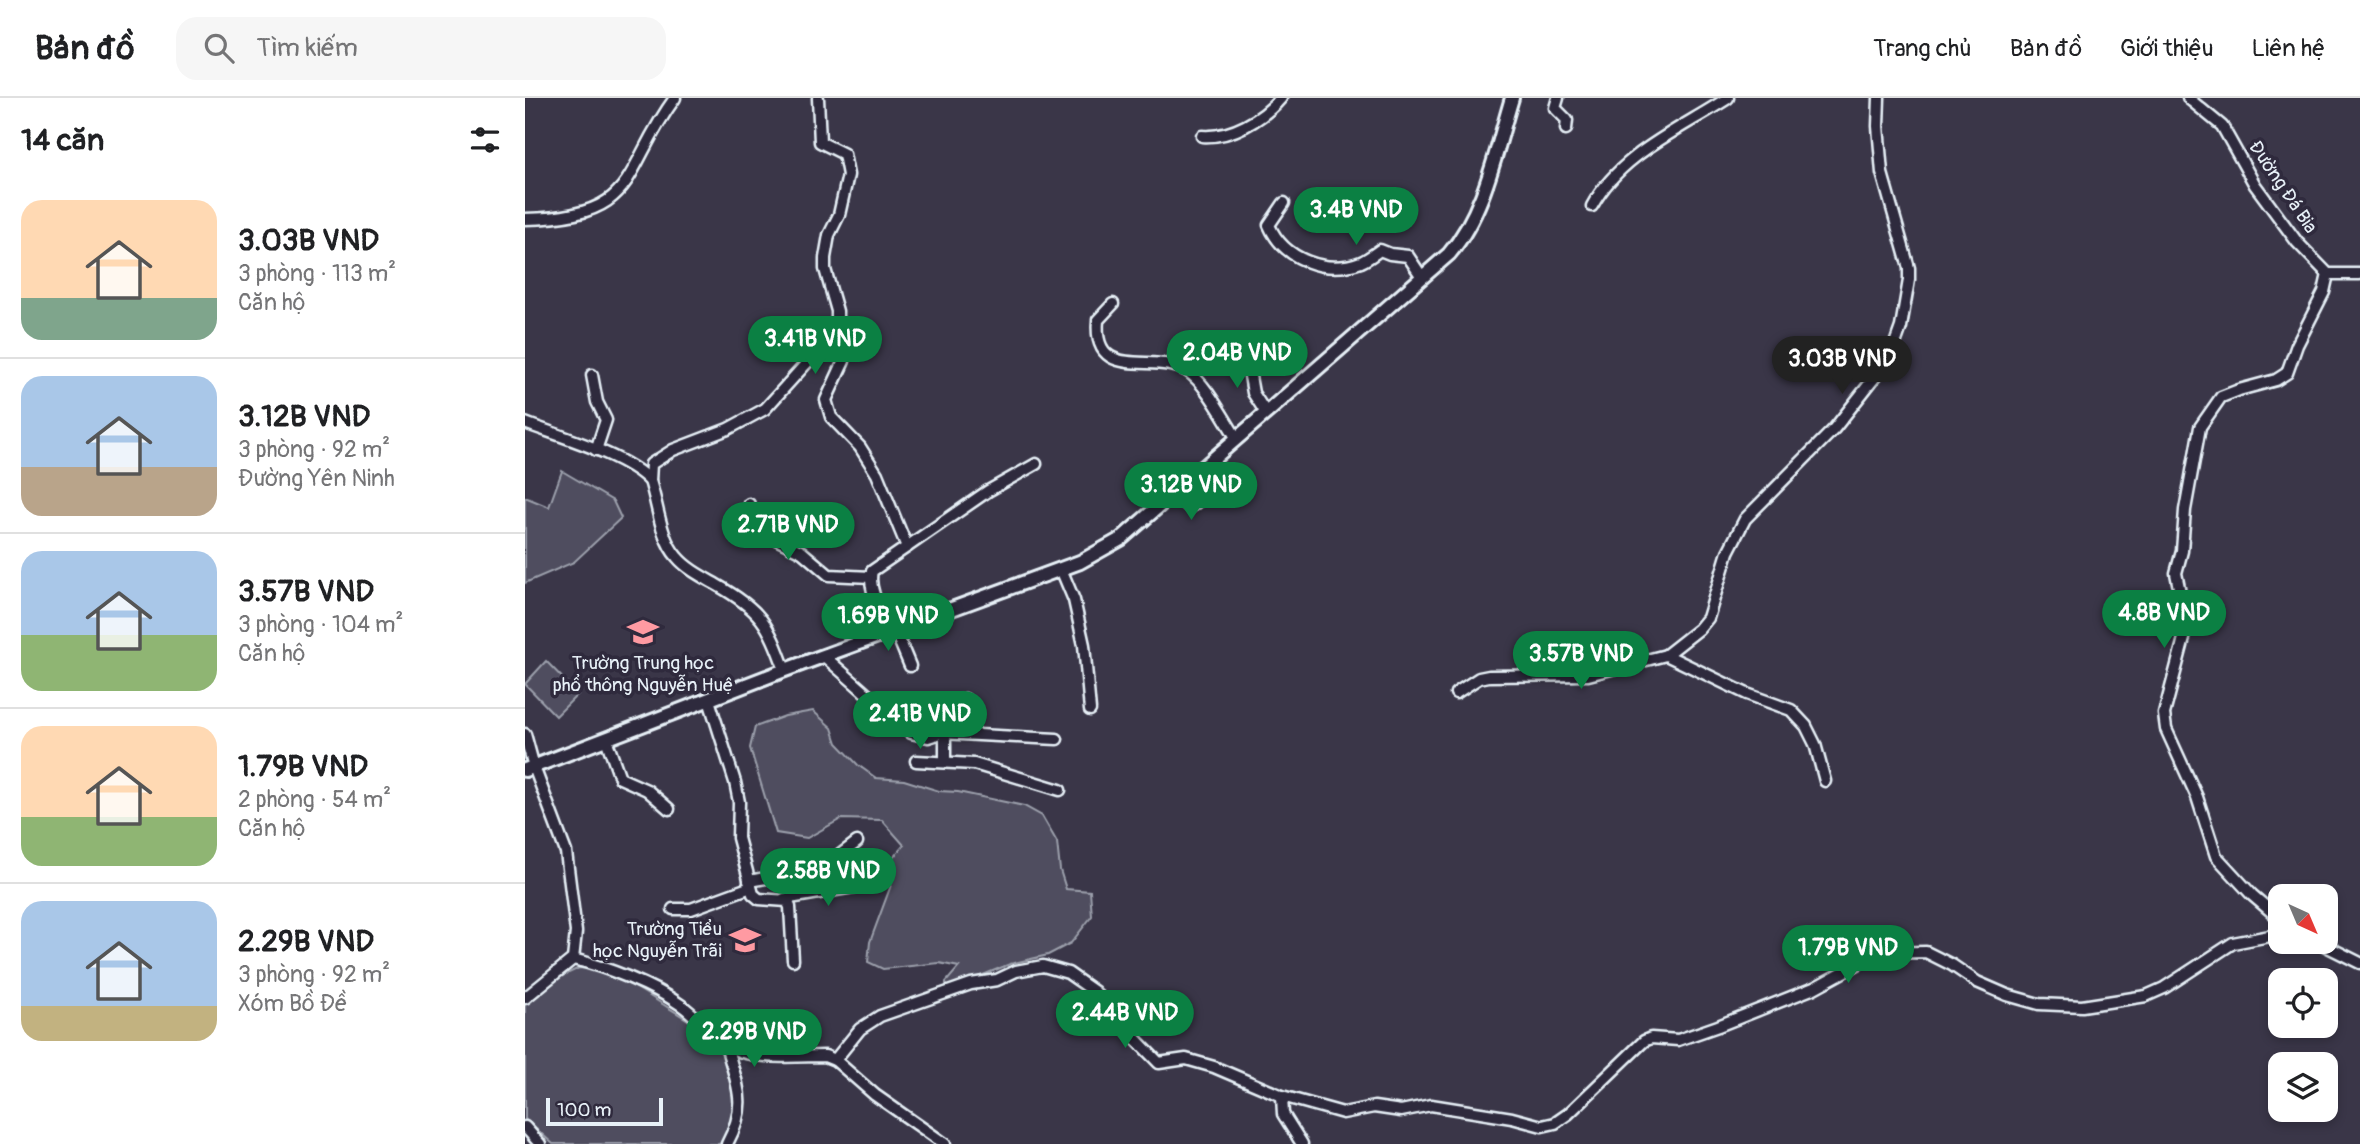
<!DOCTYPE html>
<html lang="vi">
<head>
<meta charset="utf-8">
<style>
	body { margin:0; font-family:Pangolin,sans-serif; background:#f6f6f6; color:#202124; height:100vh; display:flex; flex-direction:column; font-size:26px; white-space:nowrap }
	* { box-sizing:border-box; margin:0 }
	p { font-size:23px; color:#757577 }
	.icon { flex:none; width:38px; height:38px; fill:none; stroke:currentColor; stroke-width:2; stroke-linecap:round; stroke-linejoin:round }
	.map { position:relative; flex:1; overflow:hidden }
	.drawer { display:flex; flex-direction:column; background:#fff; width:525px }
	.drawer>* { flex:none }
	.needle { width:46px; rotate:136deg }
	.buttons { position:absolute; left:1743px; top:786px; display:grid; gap:14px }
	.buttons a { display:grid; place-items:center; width:70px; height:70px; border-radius:14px; background:#fff; box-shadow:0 4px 10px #0003; font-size:35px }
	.scale { position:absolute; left:21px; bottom:18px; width:117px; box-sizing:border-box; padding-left:7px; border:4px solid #e8f1f8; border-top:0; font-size:19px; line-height:24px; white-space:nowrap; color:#e8f1f8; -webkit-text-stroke:5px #2f2a3d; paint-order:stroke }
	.price { position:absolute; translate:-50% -60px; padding:0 16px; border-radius:24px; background:#0b8043; color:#fff; font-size:23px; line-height:46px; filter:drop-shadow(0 2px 4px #0008) }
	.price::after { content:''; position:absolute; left:50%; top:42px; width:21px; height:16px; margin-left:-10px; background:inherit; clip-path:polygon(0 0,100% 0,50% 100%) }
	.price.active { background:#222; color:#fff }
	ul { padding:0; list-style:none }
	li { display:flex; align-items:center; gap:21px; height:175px; padding:0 21px }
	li+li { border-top:2px solid #e0e0e0 }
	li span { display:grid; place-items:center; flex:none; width:196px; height:140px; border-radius:21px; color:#555 }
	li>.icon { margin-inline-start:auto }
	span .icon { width:84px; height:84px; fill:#fffc; stroke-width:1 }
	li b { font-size:30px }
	h2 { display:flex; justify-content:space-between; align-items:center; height:84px; padding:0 21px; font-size:30px }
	header { display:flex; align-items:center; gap:42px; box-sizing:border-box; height:98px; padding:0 35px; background:#fff; border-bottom:2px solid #e0e0e0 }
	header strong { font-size:33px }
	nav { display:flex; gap:38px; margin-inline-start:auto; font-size:24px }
	.search { width:490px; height:63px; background:#f6f6f6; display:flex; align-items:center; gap:18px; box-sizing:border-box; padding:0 24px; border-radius:21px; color:#757577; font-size:26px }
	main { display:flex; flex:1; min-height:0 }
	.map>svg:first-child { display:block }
	.green { fill:#504e5f; stroke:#9ca0ac; stroke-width:2 }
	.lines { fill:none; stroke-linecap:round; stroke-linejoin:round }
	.minor-casing { stroke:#e8f1f8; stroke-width:15 }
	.major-casing { stroke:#e8f1f8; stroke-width:18 }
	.minor { stroke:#2f2a3d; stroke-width:10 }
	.major { stroke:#2f2a3d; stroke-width:12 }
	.labels { text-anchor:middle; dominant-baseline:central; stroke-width:7; stroke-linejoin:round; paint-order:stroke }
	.street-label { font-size:19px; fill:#e8f1f8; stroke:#2f2a3d }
	.poi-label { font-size:19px; fill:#e8f1f8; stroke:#2f2a3d }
</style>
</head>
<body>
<header>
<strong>Bản đồ</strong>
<div class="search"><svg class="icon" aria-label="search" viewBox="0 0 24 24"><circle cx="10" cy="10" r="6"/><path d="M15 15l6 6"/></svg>Tìm kiếm</div>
<nav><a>Trang chủ</a><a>Bản đồ</a><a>Giới thiệu</a><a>Liên hệ</a></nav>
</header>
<main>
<section class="drawer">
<h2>14 căn<svg class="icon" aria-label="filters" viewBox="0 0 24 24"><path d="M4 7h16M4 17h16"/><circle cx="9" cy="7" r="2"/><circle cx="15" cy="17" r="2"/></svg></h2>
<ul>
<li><span style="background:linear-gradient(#ffd9b3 70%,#7fa58c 0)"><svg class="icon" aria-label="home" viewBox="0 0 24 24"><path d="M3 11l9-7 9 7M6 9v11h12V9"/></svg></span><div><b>3.03B VND</b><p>3 phòng · 113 m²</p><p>Căn hộ</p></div></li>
<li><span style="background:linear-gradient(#a9c7e8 65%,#b9a48a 0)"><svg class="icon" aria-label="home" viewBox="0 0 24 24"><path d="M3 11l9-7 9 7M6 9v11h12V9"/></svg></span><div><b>3.12B VND</b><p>3 phòng · 92 m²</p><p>Đường Yên Ninh</p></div></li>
<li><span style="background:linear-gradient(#a9c7e8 60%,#8fb573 0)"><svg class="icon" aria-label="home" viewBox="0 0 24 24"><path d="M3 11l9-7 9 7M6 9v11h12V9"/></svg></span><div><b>3.57B VND</b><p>3 phòng · 104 m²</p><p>Căn hộ</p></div></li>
<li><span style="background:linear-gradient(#ffd9b3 65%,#8fb573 0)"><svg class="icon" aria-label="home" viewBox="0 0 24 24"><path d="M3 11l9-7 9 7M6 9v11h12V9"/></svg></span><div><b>1.79B VND</b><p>2 phòng · 54 m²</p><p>Căn hộ</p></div></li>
<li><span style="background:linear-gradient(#a9c7e8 75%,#c2b280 0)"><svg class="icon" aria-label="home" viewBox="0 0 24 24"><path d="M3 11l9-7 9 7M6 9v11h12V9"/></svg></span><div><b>2.29B VND</b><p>3 phòng · 92 m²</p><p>Xóm Bồ Đề</p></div></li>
</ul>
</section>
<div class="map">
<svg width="1835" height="1046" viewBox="0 0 1835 1046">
	<rect width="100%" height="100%" fill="#3a3648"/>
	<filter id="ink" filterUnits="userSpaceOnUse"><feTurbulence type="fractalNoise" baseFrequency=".0143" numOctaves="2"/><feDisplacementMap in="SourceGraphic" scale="14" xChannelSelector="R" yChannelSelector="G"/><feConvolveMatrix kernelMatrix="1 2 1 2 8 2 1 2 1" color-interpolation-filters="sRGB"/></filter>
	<g filter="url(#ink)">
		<g class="green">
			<polygon points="37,373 88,403 96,420 49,464 0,485 0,399 24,409"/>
			<polygon points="21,563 53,596 31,618 0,586"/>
			<polygon points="288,613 307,630 312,645 333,667 351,680 379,682 414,693 433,694 499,708 517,718 532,744 535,772 541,791 565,793 567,818 546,845 523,857 485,866 421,892 421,884 434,869 414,865 358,871 343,864 345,844 366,787 359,770 379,747 357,722 316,721 282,740 251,735 225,650 230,629 260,618"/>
			<path d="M54,870C83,870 107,887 131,902C150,914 173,926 188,942C213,970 218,1016 195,1046H28L0,1021V905L29,882Z"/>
		</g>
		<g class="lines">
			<defs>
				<g id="minor">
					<polyline points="1033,0 1030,10 1042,22 1041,31"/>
					<polyline points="1663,0 1697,28 1730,87 1772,144 1803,176 1835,176"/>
					<path d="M677,38C706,40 737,22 756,0"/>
					<path d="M759,105L744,127C759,162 801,177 836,164C843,161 849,156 855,152L865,156L883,158L897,179"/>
					<path d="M1067,108C1095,56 1156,31 1203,0"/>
					<path d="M0,121C116,119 95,75 150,0"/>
					<path d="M588,206L573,222C567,286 630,253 662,273C681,285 699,321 711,339"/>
					<polyline points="712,249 722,261 728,295 741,315"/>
					<polyline points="319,263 301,302 306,319 335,349 352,376 382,449"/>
					<polyline points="67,277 72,304 81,322 71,352"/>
					<path d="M0,325C34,338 101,357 125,383C133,407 135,440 152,459C162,471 178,479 192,487C236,512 243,525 260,572"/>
					<polyline points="125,383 126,366 148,352 203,331 240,311 308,236 312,225 312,213 300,171 300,160 304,137 314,117 323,77 319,56 295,44 293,0"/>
					<polyline points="648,396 665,409 685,395"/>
					<polyline points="224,406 223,427 277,454 304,477 346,479"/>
					<polyline points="536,471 549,502 559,547 565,612"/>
					<polyline points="370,532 385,568"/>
					<path d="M365,534C358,517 342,491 347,473L463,393L511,366"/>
					<polyline points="1141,557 1174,531 1183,520 1203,454 1220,421 1309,331 1365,260 1376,229 1384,182 1384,170 1357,75 1353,28 1354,0"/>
					<polyline points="299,558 386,635 403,639 416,635 532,641"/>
					<polyline points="931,595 954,580 964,578 1063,577 1141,557 1222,596 1266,612 1281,628 1290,646 1300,683"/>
					<path d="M353,600C391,623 402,619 440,601"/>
					<polyline points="184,602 210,684 214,704 213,740 228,796 234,801 262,803 265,809 268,862"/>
					<polyline points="420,635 420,664"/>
					<polyline points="0,636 9,669 41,754 51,834 48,861 0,900"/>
					<polyline points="81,641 95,680 122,692 144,711"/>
					<polyline points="391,663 449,666 535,692"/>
					<polyline points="224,783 292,771 307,763 332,744"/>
					<polyline points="259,801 340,787"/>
					<polyline points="148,811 166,811 226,789"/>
					<polyline points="1755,821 1727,797 1691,758 1672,699 1641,631 1639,616 1662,529 1651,475 1657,453 1660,412 1675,329 1696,299 1714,292 1751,282 1762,275 1772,247 1799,194 1803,176"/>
					<polyline points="1793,844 1835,865"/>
					<path d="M48,861C81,869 128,887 156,907C175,920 189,942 209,951C232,962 274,958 300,958L310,962L350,997L420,1046"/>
					<path d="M201,947C212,988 224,1005 202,1046"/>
					<polyline points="310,962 335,931 355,918 446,886 472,882 491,873 518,868 543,875 570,894 591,921 634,965 661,961 689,969 757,998 818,1015 849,1009 876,1013 906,1007 987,1020 1017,1028 1030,1025 1043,1016 1119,943 1126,940 1153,942 1193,928 1289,890 1353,855 1401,854 1427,867 1452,884 1482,897 1514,906 1557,908 1621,898 1639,890 1708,845 1755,836"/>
					<polyline points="757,998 758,1016 777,1046"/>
					<polyline points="0,1029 15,1046"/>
				</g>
				<path id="major" d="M0,672L260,572L555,464L596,441L924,156C960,114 971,52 987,0"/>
			</defs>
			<use href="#minor" class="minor-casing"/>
			<use href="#major" class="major-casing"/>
			<use href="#minor" class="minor"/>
			<use href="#major" class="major"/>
		</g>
	</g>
	<defs>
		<symbol id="school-bare" viewBox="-9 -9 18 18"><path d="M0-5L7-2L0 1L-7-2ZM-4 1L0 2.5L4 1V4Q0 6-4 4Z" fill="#ff9aa2" stroke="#2f2a3d" stroke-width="2.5" paint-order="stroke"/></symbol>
	</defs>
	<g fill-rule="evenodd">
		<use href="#school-bare" x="96" y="512" width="44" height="44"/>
		<use href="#school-bare" x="198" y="820" width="44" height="44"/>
	</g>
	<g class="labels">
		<g class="street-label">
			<text transform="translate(1758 89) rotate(56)">Đường Đá Bia</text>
		</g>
		<g class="poi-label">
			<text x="118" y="565">Trường Trung học<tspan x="118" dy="22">phổ thông Nguyễn Huệ</tspan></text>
			<text x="197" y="831" text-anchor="end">Trường Tiểu<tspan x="197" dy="22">học Nguyễn Trãi</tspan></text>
		</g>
	</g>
</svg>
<div class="buttons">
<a><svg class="needle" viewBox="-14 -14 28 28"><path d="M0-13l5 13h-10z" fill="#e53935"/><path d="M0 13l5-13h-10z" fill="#757577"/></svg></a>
<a><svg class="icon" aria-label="locate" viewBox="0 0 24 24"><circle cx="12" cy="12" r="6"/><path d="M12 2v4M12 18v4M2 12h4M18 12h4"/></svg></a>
<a><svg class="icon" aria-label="layers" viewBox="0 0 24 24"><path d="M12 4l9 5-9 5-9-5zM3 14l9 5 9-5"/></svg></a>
</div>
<div class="scale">100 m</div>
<b class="price" style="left:831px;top:149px">3.4B VND</b>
<b class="price" style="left:290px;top:278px">3.41B VND</b>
<b class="price" style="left:712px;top:292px">2.04B VND</b>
<b class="price active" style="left:1317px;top:298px">3.03B VND</b>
<b class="price" style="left:666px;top:424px">3.12B VND</b>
<b class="price" style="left:263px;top:464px">2.71B VND</b>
<b class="price" style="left:1639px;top:552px">4.8B VND</b>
<b class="price" style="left:363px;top:555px">1.69B VND</b>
<b class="price" style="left:1056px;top:593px">3.57B VND</b>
<b class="price" style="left:395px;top:653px">2.41B VND</b>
<b class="price" style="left:303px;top:810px">2.58B VND</b>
<b class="price" style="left:1323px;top:887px">1.79B VND</b>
<b class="price" style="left:600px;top:952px">2.44B VND</b>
<b class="price" style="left:229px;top:971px">2.29B VND</b>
</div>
</main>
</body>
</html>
